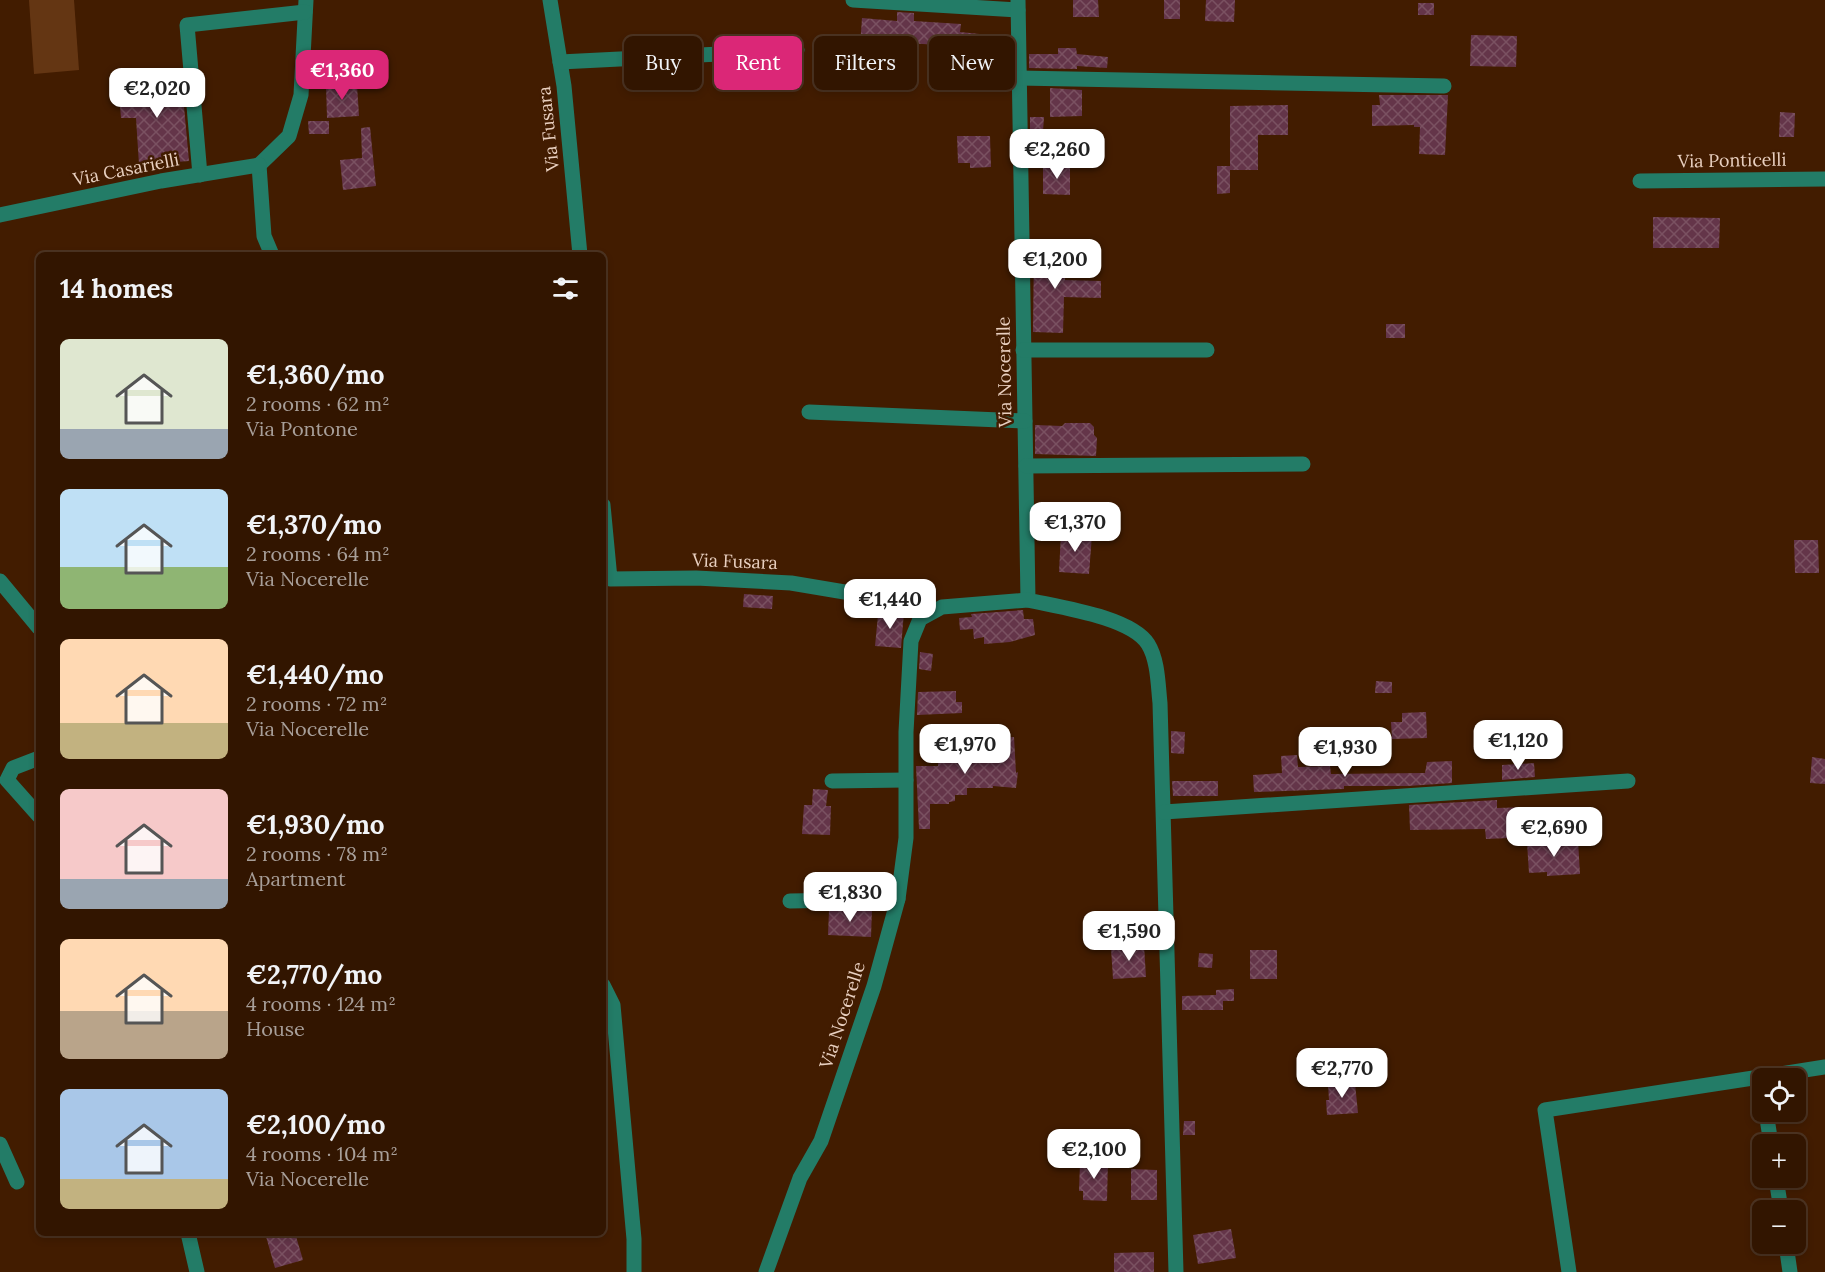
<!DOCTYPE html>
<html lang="en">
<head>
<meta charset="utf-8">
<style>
	body { margin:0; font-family:Lora,serif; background:#3a1e0a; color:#f1f3f6; height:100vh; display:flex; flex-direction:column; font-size:22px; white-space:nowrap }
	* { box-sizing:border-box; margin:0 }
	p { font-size:20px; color:#a89f99 }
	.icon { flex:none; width:33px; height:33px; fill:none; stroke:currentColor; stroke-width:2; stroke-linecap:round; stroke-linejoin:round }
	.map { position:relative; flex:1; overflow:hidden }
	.sheet { position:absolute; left:36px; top:252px; width:570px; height:984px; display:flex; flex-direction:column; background:#321500; border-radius:9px; box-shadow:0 3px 9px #0003,0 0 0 2px #4d3422 }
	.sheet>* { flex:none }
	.banner { position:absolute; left:624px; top:36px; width:570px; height:54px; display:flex; gap:12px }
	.buttons { position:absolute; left:1752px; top:1068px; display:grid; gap:12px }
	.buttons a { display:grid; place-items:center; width:54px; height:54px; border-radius:9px; background:#321500; box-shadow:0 3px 9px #0003,0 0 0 2px #4d3422; font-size:30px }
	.price { position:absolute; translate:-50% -51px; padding:0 14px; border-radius:12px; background:#fff; color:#222; font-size:20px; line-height:39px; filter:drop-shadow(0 2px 3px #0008) }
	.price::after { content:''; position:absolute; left:50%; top:36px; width:18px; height:14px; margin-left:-9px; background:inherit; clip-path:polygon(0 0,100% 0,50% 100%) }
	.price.current { background:#db2777; color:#fff }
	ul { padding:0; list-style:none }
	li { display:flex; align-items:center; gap:18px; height:150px; padding:0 24px }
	li span { display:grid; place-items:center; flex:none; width:168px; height:120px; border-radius:9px; color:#555 }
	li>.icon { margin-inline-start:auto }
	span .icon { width:72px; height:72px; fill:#fffc; stroke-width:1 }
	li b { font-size:26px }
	h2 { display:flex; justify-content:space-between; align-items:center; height:72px; padding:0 24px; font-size:26px }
	.tag { padding:0 21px; border-radius:9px; background:#321500; box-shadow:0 3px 9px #0003,0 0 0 2px #4d3422; font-size:21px; line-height:54px }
	.tag.current { background:#db2777; color:#fff }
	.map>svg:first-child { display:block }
	.garden { fill:#643613 }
	.building { fill:url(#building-cross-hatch) }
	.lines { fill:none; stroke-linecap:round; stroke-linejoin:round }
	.minor { stroke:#237c67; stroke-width:15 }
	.labels { text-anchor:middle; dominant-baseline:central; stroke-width:5; stroke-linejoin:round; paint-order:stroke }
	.street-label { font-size:18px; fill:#e8cfbf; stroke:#421c00 }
</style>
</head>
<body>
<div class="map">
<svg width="1825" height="1272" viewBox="0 0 1825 1272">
	<defs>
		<pattern id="building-cross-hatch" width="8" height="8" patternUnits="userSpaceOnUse" patternTransform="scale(1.5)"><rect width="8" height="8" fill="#643549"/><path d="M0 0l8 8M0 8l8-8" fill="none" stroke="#7a5161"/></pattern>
	</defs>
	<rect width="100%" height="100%" fill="#421c00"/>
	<polygon class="garden" points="29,0 74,0 79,70 34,74"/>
	<g class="building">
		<polygon points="1073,0 1098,0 1099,17 1073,17"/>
		<rect x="1164" y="0" width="16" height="19"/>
		<polygon points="1206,0 1235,0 1234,22 1205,21"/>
		<rect x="1418" y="3" width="16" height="12"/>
		<polygon points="897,12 914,13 914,21 961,24 960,32 1009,37 1009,51 941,48 941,45 904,43 904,45 889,44 889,48 860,46 862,18 897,21"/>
		<polygon points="1471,35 1517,36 1516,67 1470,66"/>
		<polygon points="1058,48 1076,48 1077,54 1108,57 1107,68 1077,66 1077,69 1029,68 1029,54 1058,54"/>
		<polygon points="181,74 189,161 139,165 136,118 121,118 118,83 166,79 166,75"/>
		<polygon points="357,85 359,116 327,118 326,86"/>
		<polygon points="1050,88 1082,90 1082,116 1050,117"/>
		<polygon points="1379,95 1448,95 1445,155 1419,154 1420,127 1414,127 1414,125 1372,126 1372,105 1380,105"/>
		<polygon points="1288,105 1288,135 1258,135 1258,170 1230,170 1230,106"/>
		<polygon points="1780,112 1795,113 1794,137 1779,137"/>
		<polygon points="1030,117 1044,117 1042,147 1030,135"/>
		<polygon points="308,121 329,121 329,134 309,134"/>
		<polygon points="370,127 376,186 343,190 340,160 362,158 361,128"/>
		<polygon points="957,136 990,136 991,167 970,168 970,163 958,163"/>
		<polygon points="1043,165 1070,165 1070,195 1043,194"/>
		<polygon points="1217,166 1230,166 1230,193 1217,194"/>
		<polygon points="1653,217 1720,218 1719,248 1653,248"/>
		<polygon points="1034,247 1057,248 1056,256 1066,256 1065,280 1101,281 1101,298 1064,297 1063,333 1033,332"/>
		<rect x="1386" y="324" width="19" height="14"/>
		<polygon points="1065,423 1090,423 1094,427 1094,435 1097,438 1096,456 1035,454 1035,425 1062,426"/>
		<polygon points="1061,533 1092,535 1089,574 1059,572"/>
		<polygon points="1794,540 1818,540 1819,573 1795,573"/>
		<polygon points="744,594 773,596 772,609 743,607"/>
		<polygon points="893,610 904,612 901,648 875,646 878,615 892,617"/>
		<polygon points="1023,610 1024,619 1033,619 1035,635 1010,642 984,644 984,637 974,639 973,629 960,630 959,618 972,617 971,614"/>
		<polygon points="920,652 933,654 931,671 919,669"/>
		<polygon points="1376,681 1392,682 1392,693 1375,693"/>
		<polygon points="956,691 956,702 962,702 962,713 917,715 918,692"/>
		<polygon points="1426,712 1427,738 1392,739 1391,722 1402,722 1402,713"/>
		<polygon points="1171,731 1185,732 1184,754 1171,753"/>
		<polygon points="1014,737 1016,773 1018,772 1016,788 993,786 993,788 967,788 967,795 955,795 955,801 949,802 949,804 930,804 930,829 919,829 916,766 938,766 938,753 958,753 958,745 1001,744 1000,738"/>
		<polygon points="1297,755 1298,767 1330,766 1331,774 1425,773 1427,762 1452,761 1452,783 1408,786 1344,786 1344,789 1254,792 1253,775 1282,773 1281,756"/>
		<polygon points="1812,757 1825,759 1825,784 1810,783"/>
		<polygon points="1534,763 1535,777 1502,780 1502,765"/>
		<polygon points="1172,781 1218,781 1218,796 1173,796"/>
		<polygon points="813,789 828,790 826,806 831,806 830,835 802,834 804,805 812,805"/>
		<polygon points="1497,800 1497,808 1527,807 1529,837 1486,839 1485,829 1410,830 1409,805"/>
		<polygon points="1578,840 1580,874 1547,876 1547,872 1529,873 1527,843"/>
		<polygon points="872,909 871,937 828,935 829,910"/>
		<polygon points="1144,945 1146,977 1113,979 1111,948"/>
		<rect x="1250" y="950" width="27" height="29"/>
		<polygon points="1199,953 1213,954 1212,968 1198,967"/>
		<polygon points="1234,989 1234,1001 1223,1001 1223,1010 1182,1010 1182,996 1216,995 1216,990"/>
		<polygon points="1355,1083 1358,1113 1327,1115 1326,1100 1329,1100 1328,1085"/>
		<polygon points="1184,1121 1195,1121 1195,1135 1183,1135"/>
		<polygon points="1108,1160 1107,1201 1083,1200 1083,1191 1079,1191 1080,1162"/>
		<polygon points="1131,1169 1157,1170 1157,1200 1131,1200"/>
		<polygon points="1231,1229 1236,1258 1198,1264 1193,1235"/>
		<polygon points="265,1233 295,1233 303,1260 275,1268"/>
		<polygon points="1154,1252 1154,1272 1114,1272 1114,1253"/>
	</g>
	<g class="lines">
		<g class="minor">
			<polyline points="550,0 564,86 580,255"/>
			<polyline points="853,0 1018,10"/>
			<path d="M1018,0L1028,600C1059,607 1131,617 1148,644C1158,660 1158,685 1160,703L1176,1272"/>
			<polyline points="560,62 797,50"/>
			<polyline points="1018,78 1444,86"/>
			<polyline points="259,165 289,136 301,95 306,0"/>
			<polyline points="259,165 264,236 272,255"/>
			<polyline points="200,175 187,25 305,12"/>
			<polyline points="1640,181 1825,179"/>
			<polyline points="0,215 161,181 259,165"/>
			<polyline points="1023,350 1207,350"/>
			<polyline points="809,412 1025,421"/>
			<polyline points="1026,466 1303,464"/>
			<polyline points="603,505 610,579 696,578 791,583 916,604 924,616"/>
			<polyline points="0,581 39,628"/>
			<polyline points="39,758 13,768 7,780 39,816"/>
			<polyline points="832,781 906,780"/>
			<polyline points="1164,812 1628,781"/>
			<polyline points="790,901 898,899"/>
			<polyline points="603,985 613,1005 634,1239 634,1272"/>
			<polyline points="1766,1112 1771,1144"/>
			<polyline points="0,1144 17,1182"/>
			<polyline points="1776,1178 1781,1210"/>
			<polyline points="188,1233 197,1272"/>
			<polyline points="1786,1244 1790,1272"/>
			<polyline points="766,1272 800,1178 821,1141 874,986 898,899 906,838 906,732 911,641 920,619 942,607 1028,600"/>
			<polyline points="1569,1272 1545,1110 1825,1067"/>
		</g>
	</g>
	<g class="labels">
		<g class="street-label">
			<text transform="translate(548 129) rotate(-96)">Via Fusara</text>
			<text transform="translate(1732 160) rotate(-1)">Via Ponticelli</text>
			<text transform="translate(126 169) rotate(-11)">Via Casarielli</text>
			<text transform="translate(1004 372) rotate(-91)">Via Nocerelle</text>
			<text transform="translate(735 561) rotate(2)">Via Fusara</text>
			<text transform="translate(842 1015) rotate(-72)">Via Nocerelle</text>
		</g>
	</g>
</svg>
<div class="buttons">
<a><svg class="icon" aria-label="locate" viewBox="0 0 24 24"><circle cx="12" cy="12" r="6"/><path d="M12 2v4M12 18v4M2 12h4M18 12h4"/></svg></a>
<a>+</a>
<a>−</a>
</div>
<b class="price current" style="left:342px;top:101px">€1,360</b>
<b class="price" style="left:157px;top:119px">€2,020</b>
<b class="price" style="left:1057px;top:180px">€2,260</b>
<b class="price" style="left:1055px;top:290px">€1,200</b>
<b class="price" style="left:1075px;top:553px">€1,370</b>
<b class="price" style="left:890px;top:630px">€1,440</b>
<b class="price" style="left:1518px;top:771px">€1,120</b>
<b class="price" style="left:965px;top:775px">€1,970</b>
<b class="price" style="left:1345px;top:778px">€1,930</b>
<b class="price" style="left:1554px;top:858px">€2,690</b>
<b class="price" style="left:850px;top:923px">€1,830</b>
<b class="price" style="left:1129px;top:962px">€1,590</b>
<b class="price" style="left:1342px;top:1099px">€2,770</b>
<b class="price" style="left:1094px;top:1180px">€2,100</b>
<div class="banner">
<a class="tag">Buy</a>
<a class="tag current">Rent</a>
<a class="tag">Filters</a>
<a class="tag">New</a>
</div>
<section class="sheet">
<h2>14 homes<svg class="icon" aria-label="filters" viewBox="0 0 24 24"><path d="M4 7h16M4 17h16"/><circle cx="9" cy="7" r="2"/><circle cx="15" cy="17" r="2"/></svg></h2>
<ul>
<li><span style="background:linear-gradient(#dfe7d0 75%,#9aa5b1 0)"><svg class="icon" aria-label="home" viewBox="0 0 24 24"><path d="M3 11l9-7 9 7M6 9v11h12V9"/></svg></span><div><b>€1,360/mo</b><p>2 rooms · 62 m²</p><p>Via Pontone</p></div></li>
<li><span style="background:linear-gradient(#bfe0f5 65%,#8fb573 0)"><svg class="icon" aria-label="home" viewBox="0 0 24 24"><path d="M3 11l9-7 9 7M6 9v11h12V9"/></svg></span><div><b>€1,370/mo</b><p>2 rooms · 64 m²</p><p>Via Nocerelle</p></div></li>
<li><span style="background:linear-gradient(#ffd9b3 70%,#c2b280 0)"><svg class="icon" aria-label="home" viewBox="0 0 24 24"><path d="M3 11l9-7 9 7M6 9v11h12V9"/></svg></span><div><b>€1,440/mo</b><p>2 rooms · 72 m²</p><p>Via Nocerelle</p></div></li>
<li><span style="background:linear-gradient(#f6c9c9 75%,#9aa5b1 0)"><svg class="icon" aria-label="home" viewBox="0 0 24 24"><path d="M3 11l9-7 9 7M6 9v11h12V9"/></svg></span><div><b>€1,930/mo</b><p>2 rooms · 78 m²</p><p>Apartment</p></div></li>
<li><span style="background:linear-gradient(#ffd9b3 60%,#b9a48a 0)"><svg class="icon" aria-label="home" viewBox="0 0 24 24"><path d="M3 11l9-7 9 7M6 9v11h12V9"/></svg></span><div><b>€2,770/mo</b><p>4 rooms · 124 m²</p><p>House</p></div></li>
<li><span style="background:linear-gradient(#a9c7e8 75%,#c2b280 0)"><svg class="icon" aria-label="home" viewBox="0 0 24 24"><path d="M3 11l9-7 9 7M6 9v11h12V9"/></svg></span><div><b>€2,100/mo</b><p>4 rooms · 104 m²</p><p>Via Nocerelle</p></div></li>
</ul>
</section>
</div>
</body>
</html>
